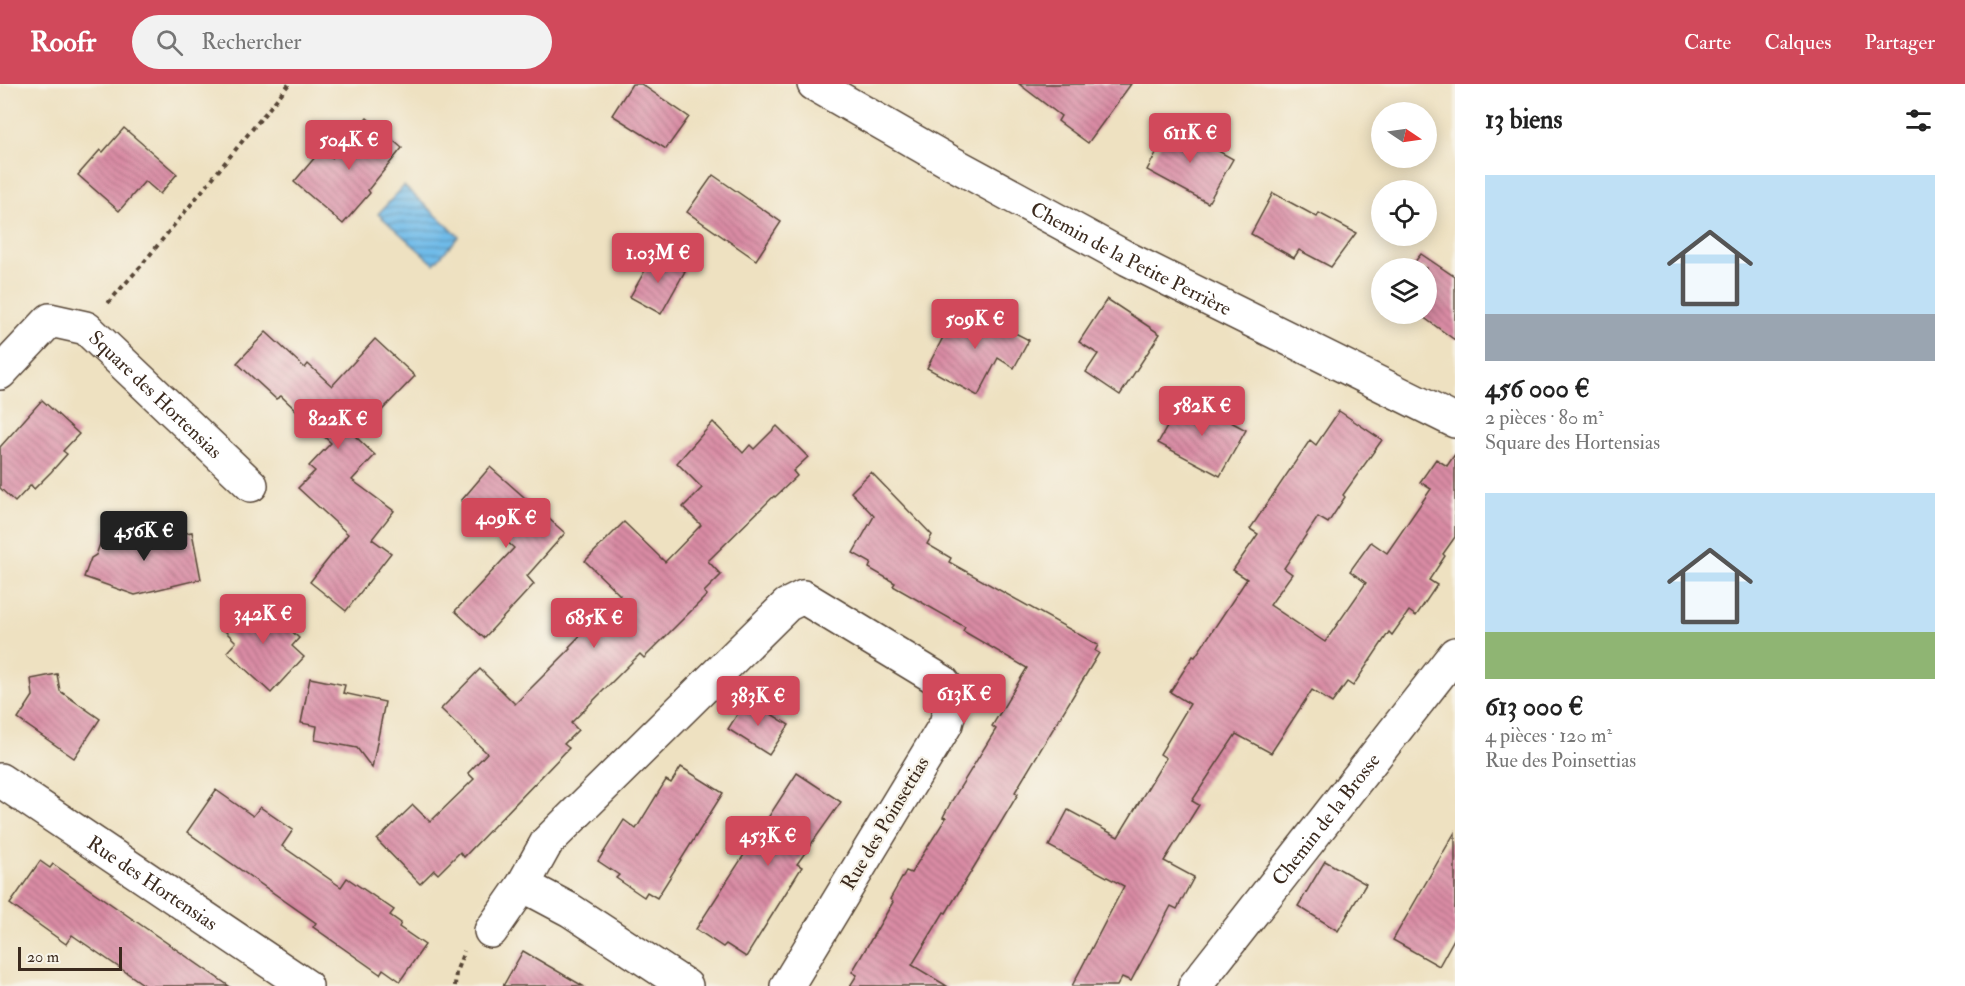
<!DOCTYPE html>
<html lang="fr">
<head>
<meta charset="utf-8">
<style>
	body { margin:0; font-family:"IM FELL Double Pica",serif; background:#f2f2f2; color:#222; height:100vh; display:flex; flex-direction:column; font-size:22px; white-space:nowrap }
	* { box-sizing:border-box; margin:0 }
	p { font-size:20px; color:#767676 }
	.icon { flex:none; width:33px; height:33px; fill:none; stroke:currentColor; stroke-width:2; stroke-linecap:round; stroke-linejoin:round }
	.map { position:relative; flex:1; overflow:hidden }
	.details { display:flex; flex-direction:column; background:#fff; width:510px }
	.details>* { flex:none }
	.needle { width:39px; rotate:103deg }
	.fabs { position:absolute; left:1371px; top:18px; display:grid; gap:12px }
	.fabs a { display:grid; place-items:center; width:66px; height:66px; border-radius:50%; background:#fff; box-shadow:0 3px 15px #0003; font-size:30px }
	.scale { position:absolute; left:18px; bottom:15px; width:104px; box-sizing:border-box; padding-left:6px; border:3px solid #3b2a1e; border-top:0; font-size:16px; line-height:21px; white-space:nowrap; color:#3b2a1e; -webkit-text-stroke:4px #f7f3e8; paint-order:stroke }
	.price { position:absolute; translate:-50% -51px; padding:0 14px; border-radius:6px; background:#d1495b; color:#fff; font-size:20px; line-height:39px; filter:drop-shadow(0 2px 3px #0008) }
	.price::after { content:''; position:absolute; left:50%; top:36px; width:18px; height:14px; margin-left:-9px; background:inherit; clip-path:polygon(0 0,100% 0,50% 100%) }
	.price.on { background:#222; color:#fff }
	ul { padding:0; list-style:none }
	li { display:grid; align-content:center; gap:12px; height:318px; padding:0 30px }
	li span { display:grid; place-items:center; height:186px; border-radius:0px; color:#555 }
	li>.icon { margin-inline-start:auto }
	span .icon { width:108px; height:108px; fill:#fffc; stroke-width:1 }
	li b { font-size:26px }
	h2 { display:flex; justify-content:space-between; align-items:center; height:72px; padding:0 30px; font-size:26px }
	header { display:flex; align-items:center; gap:36px; box-sizing:border-box; height:84px; padding:0 30px; background:#d1495b; color:#fff }
	header strong { font-size:28px }
	nav { display:flex; gap:33px; margin-inline-start:auto; font-size:21px }
	.search { width:420px; height:54px; background:#f2f2f2; display:flex; align-items:center; gap:15px; box-sizing:border-box; padding:0 21px; border-radius:33px; color:#767676; font-size:22px }
	main { display:flex; flex:1; min-height:0 }
	.map>svg:first-child { display:block }
	.water { fill:url(#water-rules); stroke:#567284; stroke-width:1.5 }
	.building { fill:url(#building-back-hatch) }
	.lines { fill:none; stroke-linecap:round; stroke-linejoin:round }
	.street-casing { stroke:#564536; stroke-width:36 }
	.secondary-casing { stroke:#564536; stroke-width:36 }
	.path { stroke:#564536; stroke-width:4; stroke-dasharray:4.5 4.5; stroke-linecap:butt }
	.street { stroke:#fff; stroke-width:33 }
	.secondary { stroke:#fff; stroke-width:33 }
	.labels { text-anchor:middle; dominant-baseline:central; stroke-width:4.5; stroke-linejoin:round; paint-order:stroke }
	.street-label { font-size:20px; fill:#3b2a1e; stroke:#f7f3e8 }
</style>
</head>
<body>
<header>
<strong>Roofr</strong>
<div class="search"><svg class="icon" aria-label="search" viewBox="0 0 24 24"><circle cx="10" cy="10" r="6"/><path d="M15 15l6 6"/></svg>Rechercher</div>
<nav><a>Carte</a><a>Calques</a><a>Partager</a></nav>
</header>
<main>
<div class="map">
<svg width="1455" height="902" viewBox="0 0 1455 902">
	<defs>
		<pattern id="water-rules" width="6" height="5" patternUnits="userSpaceOnUse" patternTransform="scale(1.5)"><rect width="6" height="5" fill="#70bbe9"/><path d="M0 2.5h6" fill="none" stroke="#5d98bc"/></pattern>
		<pattern id="building-back-hatch" width="6" height="6" patternUnits="userSpaceOnUse" patternTransform="scale(1.5)"><rect width="6" height="6" fill="#d98ba4"/><path d="M-1 5l2 2M0 0l6 6M5-1l2 2" fill="none" stroke="#b17285"/></pattern>
	</defs>
	<rect width="100%" height="100%" fill="#f7f3e8"/>
	<filter id="ink" filterUnits="userSpaceOnUse"><feTurbulence type="fractalNoise" baseFrequency=".0167" numOctaves="2"/><feDisplacementMap in="SourceGraphic" scale="12" xChannelSelector="R" yChannelSelector="G"/><feConvolveMatrix kernelMatrix="1 2 1 2 8 2 1 2 1" color-interpolation-filters="sRGB"/></filter>
	<filter id="wash" filterUnits="userSpaceOnUse"><feTurbulence type="fractalNoise" baseFrequency=".008" numOctaves="4" result="noise"/><feDisplacementMap in="SourceGraphic" scale="24" xChannelSelector="R" yChannelSelector="G"/><feGaussianBlur stdDeviation="1.35" result="paint"/><feColorMatrix in="noise" values="0 0 0 0 0 0 0 0 0 0 0 0 0 0 0 0 0 1.4 0 .05"/><feComposite in="paint" operator="in"/></filter>
	<g filter="url(#wash)">
		<rect width="100%" height="100%" fill="#eee1c1"/>
		<polygon class="water" points="404,102 459,152 434,180 378,130"/>
		<g id="blocks">
			<g class="building">
				<polygon points="632,0 641,0 689,33 666,65 612,31"/>
				<polygon points="1019,0 1131,0 1088,59 1058,37 1061,32"/>
				<polygon points="367,34 402,64 368,106 370,109 343,140 294,98 322,65 332,74"/>
				<polygon points="1171,41 1233,75 1208,119 1147,86"/>
				<polygon points="124,44 177,90 160,110 145,97 119,127 78,91 100,66 103,68"/>
				<polygon points="713,91 781,138 756,176 687,128"/>
				<polygon points="1273,109 1317,133 1319,129 1356,149 1331,183 1299,166 1294,174 1251,150"/>
				<polygon points="655,169 685,187 661,230 630,213"/>
				<polygon points="1421,170 1455,193 1455,256 1419,230 1426,230 1426,184 1410,184"/>
				<polygon points="1107,215 1160,250 1120,311 1086,288 1098,270 1079,258"/>
				<polygon points="960,221 1029,256 1014,284 998,274 978,312 927,284"/>
				<polygon points="266,248 305,284 308,280 332,302 375,255 415,292 356,353 375,371 352,396 394,427 372,455 391,469 346,527 310,498 348,450 298,404 315,387 309,382 331,359 281,312 276,315 237,279"/>
				<polygon points="1184,313 1246,346 1220,392 1158,359"/>
				<polygon points="42,316 79,350 63,367 67,370 51,388 34,405 31,401 15,418 0,404 0,363"/>
				<polygon points="1339,327 1382,356 1343,411 1345,413 1328,439 1318,433 1284,484 1292,490 1270,521 1325,558 1366,499 1350,487 1371,458 1387,469 1431,405 1420,398 1436,375 1447,382 1455,370 1455,453 1443,470 1445,472 1429,496 1437,501 1416,532 1409,527 1392,551 1389,548 1353,602 1347,598 1332,619 1312,606 1271,669 1236,650 1192,717 1199,721 1164,777 1194,793 1177,825 1171,822 1131,897 1122,893 1117,902 1072,902 1124,802 1049,762 1068,726 1118,753 1166,674 1160,670 1190,620 1170,608 1193,572 1195,573 1247,495 1233,486 1258,450 1250,445 1310,356 1316,361"/>
				<polygon points="713,338 743,369 750,361 754,365 777,342 808,373 793,387 797,392 775,413 774,412 708,477 721,491 704,508 707,511 644,574 640,570 571,639 578,646 564,660 569,664 464,773 460,768 438,790 434,786 420,800 377,756 413,721 430,738 474,695 468,689 487,669 441,625 480,585 515,620 570,565 569,563 620,511 585,477 624,438 665,478 701,441 683,423 702,404 677,379"/>
				<polygon points="490,383 565,449 527,492 534,500 484,554 455,527 514,464 461,417"/>
				<polygon points="871,388 932,451 927,460 951,474 949,478 1098,561 1095,567 1099,569 1015,708 1018,710 997,745 946,829 944,828 912,881 947,902 850,902 857,891 852,888 893,818 890,815 906,787 911,789 946,734 943,733 951,718 996,645 992,642 1027,584 963,547 965,543 893,502 895,499 869,484 871,479 853,469 874,432 851,408"/>
				<polygon points="106,444 136,455 170,449 171,452 192,448 201,495 135,511 84,493 91,474 96,471"/>
				<polygon points="255,513 299,554 292,562 304,573 271,609 227,568 236,558 224,546"/>
				<polygon points="57,590 60,607 100,635 74,674 18,635 33,612 31,595"/>
				<polygon points="310,594 345,601 343,609 385,618 372,684 357,664 315,656 317,642 301,639"/>
				<polygon points="747,615 789,641 769,671 728,645"/>
				<polygon points="681,683 723,709 657,814 647,808 644,813 616,794 619,791 598,777 624,736 636,745 666,696 671,699"/>
				<polygon points="797,689 841,718 797,780 802,783 746,873 726,860 723,863 696,845"/>
				<polygon points="216,706 253,732 260,723 293,746 282,762 341,803 347,794 394,826 390,831 401,839 399,843 425,861 400,897 383,885 380,890 313,843 316,839 187,748"/>
				<polygon points="1455,748 1455,853 1439,882 1393,856"/>
				<polygon points="40,777 50,784 53,780 229,902 146,902 72,851 66,860 10,820"/>
				<polygon points="1325,777 1366,800 1338,847 1298,822"/>
				<polygon points="523,867 583,902 503,902"/>
			</g>
		</g>
	</g>
	<g filter="url(#ink)">
		<use href="#blocks" fill-opacity="0" stroke="#564536" stroke-width="1.5"/>
		<g class="lines">
			<defs>
				<g id="street">
					<path id="s1" d="M814,0L950,78L1128,175L1455,337"/>
					<path id="s2" d="M0,289L50,236L86,244L251,401"/>
					<path id="s3" d="M0,696L306,902"/>
					<polyline points="523,801 570,826 686,902"/>
					<polyline points="491,847 523,801 547,758 787,521 803,513 943,598 953,612 946,640 787,902"/>
				</g>
				<g id="secondary">
					<path id="s4" d="M1195,902L1455,570"/>
				</g>
			</defs>
			<use href="#street" class="street-casing"/>
			<use href="#secondary" class="secondary-casing"/>
			<g class="path">
				<polyline points="108,219 140,183 289,0"/>
				<polyline points="455,902 456,888 464,867"/>
			</g>
			<use href="#street" class="street"/>
			<use href="#secondary" class="secondary"/>
		</g>
	</g>
	<g class="labels">
		<g class="street-label">
			<text stroke="none"><textPath href="#s1" startOffset="362">Chemin de la Petite Perrière</textPath></text>
			<text stroke="none"><textPath href="#s2" startOffset="206">Square des Hortensias</textPath></text>
			<text stroke="none"><textPath href="#s4" startOffset="212">Chemin de la Brosse</textPath></text>
			<text transform="translate(885 739) rotate(-59)">Rue des Poinsettias</text>
			<text stroke="none"><textPath href="#s3" startOffset="184">Rue des Hortensias</textPath></text>
		</g>
	</g>
</svg>
<div class="fabs">
<a><svg class="needle" viewBox="-14 -14 28 28"><path d="M0-13l5 13h-10z" fill="#e53935"/><path d="M0 13l5-13h-10z" fill="#767676"/></svg></a>
<a><svg class="icon" aria-label="locate" viewBox="0 0 24 24"><circle cx="12" cy="12" r="6"/><path d="M12 2v4M12 18v4M2 12h4M18 12h4"/></svg></a>
<a><svg class="icon" aria-label="layers" viewBox="0 0 24 24"><path d="M12 4l9 5-9 5-9-5zM3 14l9 5 9-5"/></svg></a>
</div>
<div class="scale">20 m</div>
<b class="price" style="left:1190px;top:80px">611K €</b>
<b class="price" style="left:349px;top:87px">504K €</b>
<b class="price" style="left:658px;top:200px">1.03M €</b>
<b class="price" style="left:975px;top:266px">509K €</b>
<b class="price" style="left:1202px;top:353px">582K €</b>
<b class="price" style="left:338px;top:366px">822K €</b>
<b class="price" style="left:506px;top:465px">409K €</b>
<b class="price on" style="left:144px;top:478px">456K €</b>
<b class="price" style="left:263px;top:561px">342K €</b>
<b class="price" style="left:594px;top:565px">685K €</b>
<b class="price" style="left:964px;top:641px">613K €</b>
<b class="price" style="left:758px;top:643px">383K €</b>
<b class="price" style="left:768px;top:783px">453K €</b>
</div>
<section class="details">
<h2>13 biens<svg class="icon" aria-label="filters" viewBox="0 0 24 24"><path d="M4 7h16M4 17h16"/><circle cx="9" cy="7" r="2"/><circle cx="15" cy="17" r="2"/></svg></h2>
<ul>
<li><span style="background:linear-gradient(#bfe0f5 75%,#9aa5b1 0)"><svg class="icon" aria-label="home" viewBox="0 0 24 24"><path d="M3 11l9-7 9 7M6 9v11h12V9"/></svg></span><div><b>456 000 €</b><p>2 pièces · 80 m²</p><p>Square des Hortensias</p></div></li>
<li><span style="background:linear-gradient(#bfe0f5 75%,#8fb573 0)"><svg class="icon" aria-label="home" viewBox="0 0 24 24"><path d="M3 11l9-7 9 7M6 9v11h12V9"/></svg></span><div><b>613 000 €</b><p>4 pièces · 120 m²</p><p>Rue des Poinsettias</p></div></li>
</ul>
</section>
</main>
</body>
</html>
